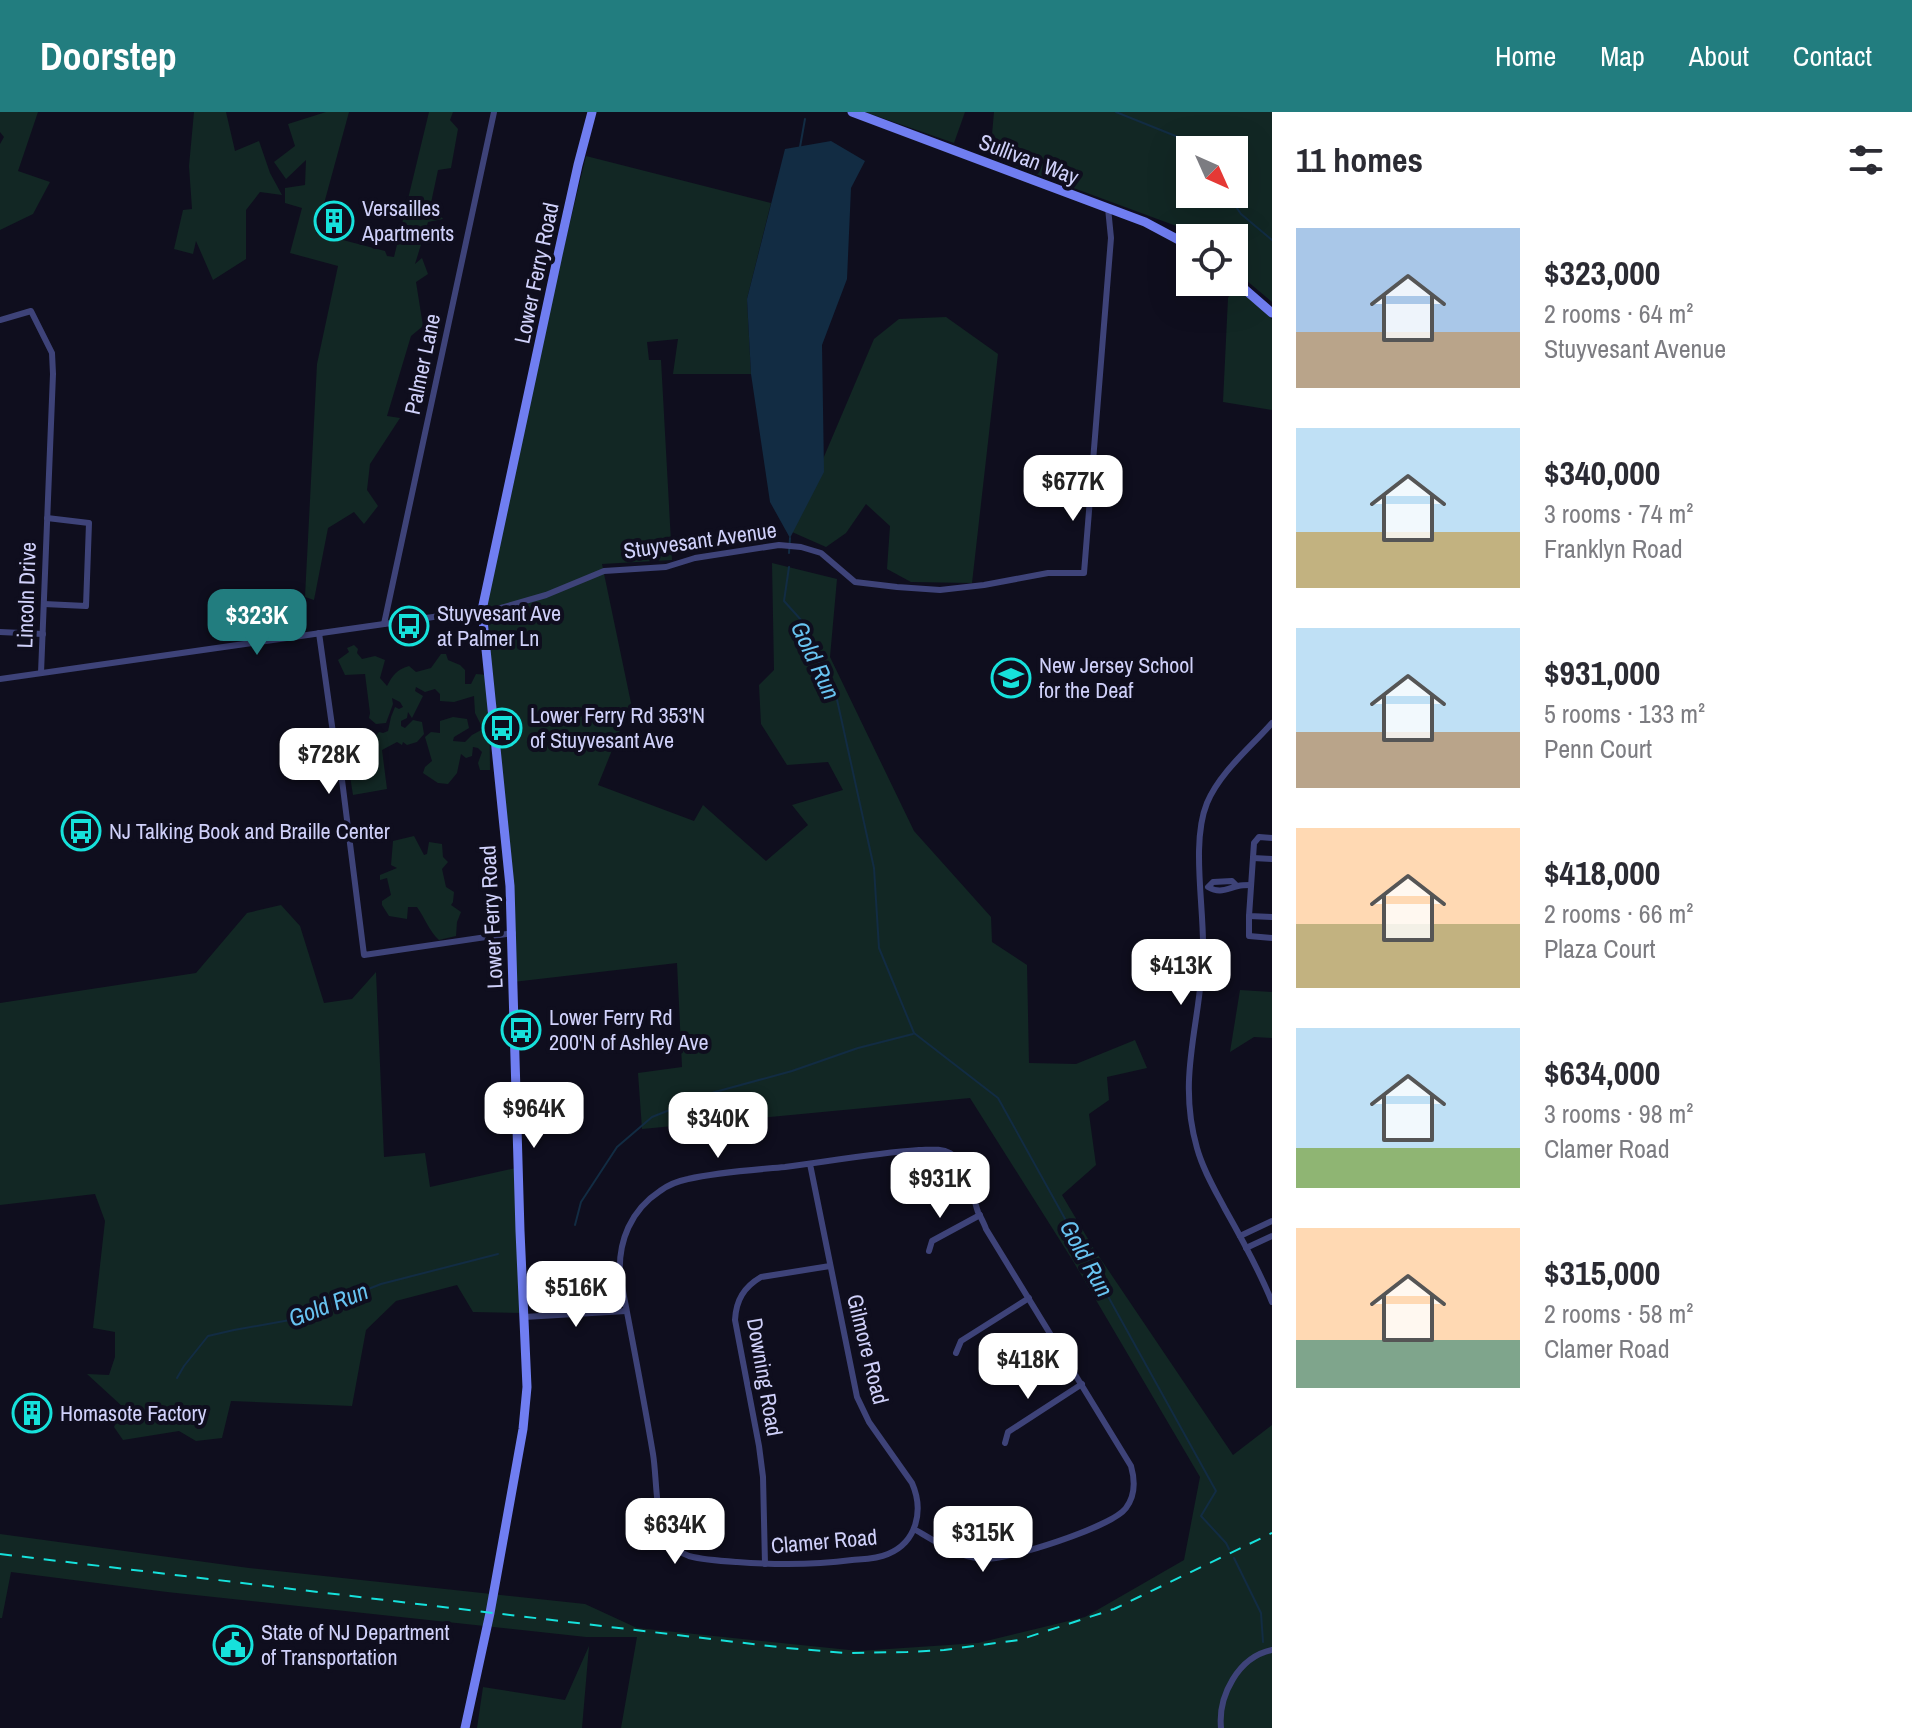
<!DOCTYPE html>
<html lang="en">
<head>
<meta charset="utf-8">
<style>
	body { margin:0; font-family:"Archivo Narrow",sans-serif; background:#f2f2f3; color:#2b2b33; height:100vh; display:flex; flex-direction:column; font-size:30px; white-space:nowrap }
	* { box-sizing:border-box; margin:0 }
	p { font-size:26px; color:#7c7c81 }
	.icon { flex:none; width:44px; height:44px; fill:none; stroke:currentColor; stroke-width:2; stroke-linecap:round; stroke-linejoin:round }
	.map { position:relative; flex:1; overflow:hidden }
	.sheet { display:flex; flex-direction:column; background:#fff; width:640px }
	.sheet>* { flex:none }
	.needle { width:52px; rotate:135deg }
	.controls { position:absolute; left:1176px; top:24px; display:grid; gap:16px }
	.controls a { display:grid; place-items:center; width:72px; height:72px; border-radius:0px; background:#fff; box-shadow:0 8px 32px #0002; font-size:40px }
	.price { position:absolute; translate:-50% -68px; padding:0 18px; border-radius:16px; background:#fff; color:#222; font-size:26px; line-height:52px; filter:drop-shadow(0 2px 4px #0008) }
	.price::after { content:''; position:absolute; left:50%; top:48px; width:24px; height:18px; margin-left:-12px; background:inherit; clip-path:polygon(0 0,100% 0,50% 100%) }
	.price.selected { background:#227d7f; color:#fff }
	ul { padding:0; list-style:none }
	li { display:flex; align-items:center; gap:24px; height:200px; padding:0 24px }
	li span { display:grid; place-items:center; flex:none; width:224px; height:160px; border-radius:0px; color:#555 }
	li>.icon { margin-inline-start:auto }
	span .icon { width:96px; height:96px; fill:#fffc; stroke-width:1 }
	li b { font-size:34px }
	h2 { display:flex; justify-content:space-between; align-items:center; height:96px; padding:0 24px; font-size:34px }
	header { display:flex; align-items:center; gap:48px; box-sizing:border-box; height:112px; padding:0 40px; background:#227d7f; color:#fff }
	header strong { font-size:38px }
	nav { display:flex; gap:44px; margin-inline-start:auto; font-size:28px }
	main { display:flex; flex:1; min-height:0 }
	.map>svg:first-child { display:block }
	.green { fill:#122724; fill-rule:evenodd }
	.water { fill:#122c43 }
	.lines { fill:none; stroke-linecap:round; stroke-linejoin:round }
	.stream { stroke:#122c43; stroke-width:2 }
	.street { stroke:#3e4379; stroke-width:6 }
	.secondary { stroke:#707ef1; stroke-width:9 }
	.rail { stroke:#16e1db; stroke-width:2; stroke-dasharray:12 10; stroke-linecap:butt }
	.labels { text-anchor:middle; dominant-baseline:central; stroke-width:8; stroke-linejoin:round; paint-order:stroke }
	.street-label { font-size:22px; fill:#d0d1fa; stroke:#0f0e1e }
	.poi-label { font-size:22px; fill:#d0d1fa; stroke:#0f0e1e; text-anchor:start }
	.water-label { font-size:24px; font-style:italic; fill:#68c3f1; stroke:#0f0e1e }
</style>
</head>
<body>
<header>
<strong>Doorstep</strong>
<nav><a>Home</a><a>Map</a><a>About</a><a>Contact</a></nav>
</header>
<main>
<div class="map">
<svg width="1272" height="1616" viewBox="0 0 1272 1616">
	<rect width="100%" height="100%" fill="#0f0e1e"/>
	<g class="green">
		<polygon points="0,0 38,0 18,59 50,70 33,102 0,118 0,32 4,25 0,20"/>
		<polygon points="194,0 226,0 235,39 259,29 270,61 282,83 260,80 246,98 246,147 213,168 196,129 193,142 174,137 183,98 192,97 189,54"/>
		<polygon points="326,0 349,0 316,121 385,139 387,144 394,145 429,0 453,0 450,8 458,17 451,56 438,58 431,91 443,107 428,110 415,152 422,146 428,162 416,170 423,214 411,224 387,304 400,306 370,352 367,378 378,394 364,412 354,400 328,416 314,488 305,485 317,252 338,154 290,141 302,96 285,91 285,76 305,73 306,48 286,67 274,50 295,34 288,12"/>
		<polygon points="865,0 965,0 954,31"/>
		<path d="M994,0H1272V190L1234,158V126H1194L1179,115L990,45ZM1190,38H1234V82H1190Z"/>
		<polygon points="586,44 771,91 747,187 751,262 673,262 678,227 647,230 649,248 661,248 672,448 602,452 631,591 598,673 694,709 703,693 766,749 808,713 792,693 843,678 828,650 787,653 761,612 759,573 774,558 772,451 837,467 830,545 914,719 991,805 992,830 1027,853 1029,951 1076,952 1135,928 1147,956 1107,965 1109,988 1089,1002 1096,1053 1062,1083 1094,1137 1233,1343 1272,1313 1272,1616 621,1616 637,1525 586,1525 167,1480 11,1460 2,1506 0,1506 0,1422 249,1456 585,1492 637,1516 859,1539 978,1531 1085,1505 1184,1448 1200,1365 1073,1149 970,986 642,1017 638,961 682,955 677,851 513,870 487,492 505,380"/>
		<polygon points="1235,174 1272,207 1272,298 1223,290 1228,186"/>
		<polygon points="946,205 998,242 972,471 911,470 887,457 890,414 866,392 846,421 826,435 792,420 874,227 899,207"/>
		<path d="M354,533L358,537L357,541L362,547L375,544L385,548L380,566L387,574C393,563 396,558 409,554L416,560L431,556L441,542H446L448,548L460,553L465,558V572H471L476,562L489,563L490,658H480L478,651L482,640L478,636L473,635L472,644L466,646L461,642L457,661L448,672L438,671L423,661L425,655L432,649L425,625L431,620L440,621V609L453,605L467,607L469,616L454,625L453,629L465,630L472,623L483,617L475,601L474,584L454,590L440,589V582L435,577L425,580L416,575L415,579L423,584L412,606L408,600L407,606L401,609V614L405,616L413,608L422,610L424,622L417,630L407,633L403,630L402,633L397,630L382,638L387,677L353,683L346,639L364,637L379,620L383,621L388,619L391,605L395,595L399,597L403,595L400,590L392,586L393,592L386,611L376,612L369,606L370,601L365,562L345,563L338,548L349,540L347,536Z"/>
		<path d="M414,724L424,743L427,742L429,730L442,732L443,745L448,750L442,757L446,775L454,780L453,790L451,793L461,800L457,810L456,824L439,828C429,819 425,806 417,795H408L407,807L389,804L382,793V789L391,783L387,766L380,768V763L397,756L391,753L393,729Z"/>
		<polygon points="281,793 300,814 324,891 352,887 376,860 384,1045 425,1041 430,1075 516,1056 525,1201 473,1200 457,1173 396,1189 366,1218 352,1294 231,1289 222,1326 196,1329 179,1319 123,1328 114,1315 123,1295 87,1262 109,1263 115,1245 115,1220 93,1216 105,1109 95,1082 0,1093 0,891 196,861 247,801"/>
		<polygon points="1240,878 1272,880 1272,926 1254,925 1230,940"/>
		<polygon points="589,1534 582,1616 477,1616 483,1575 565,1588"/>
	</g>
	<polygon class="water" points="831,29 865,49 851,76 847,167 822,233 824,360 790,426 770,390 751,262 747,187 785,37"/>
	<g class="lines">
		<g class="stream">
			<polyline points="1116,0 1188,29 1194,38"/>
			<polyline points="800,35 805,7"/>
			<polyline points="1227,82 1241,102 1272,128"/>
			<polyline points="789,441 790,426"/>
			<polyline points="789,455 784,489 802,509 813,539 836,583 874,756 879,836 914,921 998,986 1216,1379 1201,1404 1226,1431 1229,1437"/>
			<polyline points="575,1113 581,1090 617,1035 652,1005 715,980 792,959 858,936 913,922"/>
			<polyline points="177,1266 184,1254 208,1224 234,1218 290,1208 381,1172 498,1142"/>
			<polyline points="1234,1446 1261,1501 1263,1530"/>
		</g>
		<g class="street">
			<polyline points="0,208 31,199 52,241 53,262 41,561"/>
			<polyline points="44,492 86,494 89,411 47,406"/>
			<polyline points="384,512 494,0"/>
			<polyline points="0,520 43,522"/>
			<polyline points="319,521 335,635 342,668 364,843 513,821"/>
			<polyline points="0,567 482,498 494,498 546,483 604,459 666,455 695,446 779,433 801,435 821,441 855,470 897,475 940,478 984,473 1048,461 1084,461 1111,126 1108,96"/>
			<path d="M1272,611C1250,636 1220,660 1207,691C1191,730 1204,794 1203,837C1202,909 1176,963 1197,1036C1203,1058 1215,1078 1225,1097C1242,1127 1259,1158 1272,1190"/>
			<polyline points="1272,726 1259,725 1254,731 1249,804 1272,805"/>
			<polyline points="1253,746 1272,747"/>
			<path d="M1237,774L1232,769L1213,770L1208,775C1220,782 1226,777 1238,774C1242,773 1246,773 1250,773"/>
			<polyline points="1249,804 1249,824 1272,826"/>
			<path d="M810,1052L857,1285L869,1310L912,1371C924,1398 917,1430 888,1442C877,1447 864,1447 852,1448C814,1453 776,1453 737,1450C721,1449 704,1448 689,1444C681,1441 674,1436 669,1430C655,1413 657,1365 653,1342C643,1282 631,1222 620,1163C618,1129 631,1098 660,1079C668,1073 678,1069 688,1067C719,1060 753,1058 785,1055C830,1049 875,1041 919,1038C929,1038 941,1036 950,1041C970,1053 971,1080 978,1100C981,1106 984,1111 986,1117L1131,1354C1135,1368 1135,1384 1126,1396C1112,1415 1006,1449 982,1447C960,1446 933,1428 914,1417"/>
			<polyline points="1240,1124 1272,1109"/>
			<polyline points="1246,1136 1272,1124"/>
			<polyline points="929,1139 932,1129 980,1103"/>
			<polyline points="524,1205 626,1199"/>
			<polyline points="956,1241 961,1229 1029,1186"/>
			<polyline points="1005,1331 1008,1320 1082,1272"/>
			<path d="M765,1452L763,1365L759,1334L735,1208C736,1188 744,1175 761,1165L830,1154"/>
			<path d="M1221,1616C1218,1584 1238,1545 1272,1538"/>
		</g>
		<g class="secondary">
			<polyline points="852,0 1145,110 1190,134"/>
			<polyline points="1234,168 1272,201"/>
			<polyline points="465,1616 490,1501 523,1317 527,1275 520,1119 510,774 482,498 558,143 578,53 592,0"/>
		</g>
		<polyline class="rail" points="0,1442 786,1536 846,1541 907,1540 944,1538 1019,1528 1114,1497 1272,1421"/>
	</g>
	<defs>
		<symbol id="building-ring" viewBox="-11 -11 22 22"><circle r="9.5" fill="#0f0e1e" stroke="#16e1db" stroke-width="1.5"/><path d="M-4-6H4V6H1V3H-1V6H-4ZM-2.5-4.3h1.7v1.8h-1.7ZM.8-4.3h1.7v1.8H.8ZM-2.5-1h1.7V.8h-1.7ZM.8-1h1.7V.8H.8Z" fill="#16e1db"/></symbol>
		<symbol id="bus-ring" viewBox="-11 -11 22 22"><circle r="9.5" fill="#0f0e1e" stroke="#16e1db" stroke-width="1.5"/><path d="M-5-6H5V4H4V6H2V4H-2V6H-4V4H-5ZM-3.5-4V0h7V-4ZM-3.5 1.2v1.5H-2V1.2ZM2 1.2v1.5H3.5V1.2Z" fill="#16e1db"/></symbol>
		<symbol id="school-ring" viewBox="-11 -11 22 22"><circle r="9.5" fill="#0f0e1e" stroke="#16e1db" stroke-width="1.5"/><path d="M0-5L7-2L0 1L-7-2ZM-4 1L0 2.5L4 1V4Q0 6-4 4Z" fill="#16e1db"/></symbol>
		<symbol id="civic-ring" viewBox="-11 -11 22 22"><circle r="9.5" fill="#0f0e1e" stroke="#16e1db" stroke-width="1.5"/><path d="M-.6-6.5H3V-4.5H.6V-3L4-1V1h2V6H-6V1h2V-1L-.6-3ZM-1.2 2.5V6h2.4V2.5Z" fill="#16e1db"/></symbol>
	</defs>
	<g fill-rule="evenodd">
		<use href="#building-ring" x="312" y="87" width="44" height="44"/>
		<use href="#bus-ring" x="387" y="492" width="44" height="44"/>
		<use href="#school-ring" x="989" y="544" width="44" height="44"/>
		<use href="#bus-ring" x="480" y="594" width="44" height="44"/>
		<use href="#bus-ring" x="59" y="697" width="44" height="44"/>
		<use href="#bus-ring" x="499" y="896" width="44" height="44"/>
		<use href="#building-ring" x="10" y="1279" width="44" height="44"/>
		<use href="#civic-ring" x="211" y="1511" width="44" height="44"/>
	</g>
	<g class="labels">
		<g class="street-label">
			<text transform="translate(1029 47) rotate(21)">Sullivan Way</text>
			<text transform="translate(536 161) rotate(-78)">Lower Ferry Road</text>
			<text transform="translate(422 252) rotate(-78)">Palmer Lane</text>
			<text transform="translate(700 428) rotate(-8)">Stuyvesant Avenue</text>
			<text transform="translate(26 483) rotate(-88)">Lincoln Drive</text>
			<text transform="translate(491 805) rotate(-93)">Lower Ferry Road</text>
			<text transform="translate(868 1237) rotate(76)">Gilmore Road</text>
			<text transform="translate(765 1265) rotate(80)">Downing Road</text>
			<text transform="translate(824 1429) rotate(-5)">Clamer Road</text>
		</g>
		<g class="poi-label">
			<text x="362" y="96">Versailles<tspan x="362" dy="25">Apartments</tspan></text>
			<text x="437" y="501">Stuyvesant Ave<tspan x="437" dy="25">at Palmer Ln</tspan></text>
			<text x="1039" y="553">New Jersey School<tspan x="1039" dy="25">for the Deaf</tspan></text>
			<text x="530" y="603">Lower Ferry Rd 353'N<tspan x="530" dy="25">of Stuyvesant Ave</tspan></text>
			<text x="109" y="719">NJ Talking Book and Braille Center</text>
			<text x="549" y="905">Lower Ferry Rd<tspan x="549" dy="25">200'N of Ashley Ave</tspan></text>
			<text x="60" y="1301">Homasote Factory</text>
			<text x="261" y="1520">State of NJ Department<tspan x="261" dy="25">of Transportation</tspan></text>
		</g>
		<g class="water-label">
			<text transform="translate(816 548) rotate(65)">Gold Run</text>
			<text transform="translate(1087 1146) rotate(61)">Gold Run</text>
			<text transform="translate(328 1192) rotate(-21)">Gold Run</text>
		</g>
	</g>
</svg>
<div class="controls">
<a><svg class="needle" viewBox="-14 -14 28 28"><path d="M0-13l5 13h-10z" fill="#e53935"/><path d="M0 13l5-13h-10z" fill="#7c7c81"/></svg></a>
<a><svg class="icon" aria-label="locate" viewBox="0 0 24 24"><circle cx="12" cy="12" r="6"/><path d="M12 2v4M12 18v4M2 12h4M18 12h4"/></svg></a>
</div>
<b class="price" style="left:1073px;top:411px">$677K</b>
<b class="price selected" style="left:257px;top:545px">$323K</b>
<b class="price" style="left:329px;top:684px">$728K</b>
<b class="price" style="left:1181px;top:895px">$413K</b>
<b class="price" style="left:534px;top:1038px">$964K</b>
<b class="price" style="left:718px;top:1048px">$340K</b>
<b class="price" style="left:940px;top:1108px">$931K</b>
<b class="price" style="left:576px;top:1217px">$516K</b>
<b class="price" style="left:1028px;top:1289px">$418K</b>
<b class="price" style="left:675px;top:1454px">$634K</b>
<b class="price" style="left:983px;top:1462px">$315K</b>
</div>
<section class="sheet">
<h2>11 homes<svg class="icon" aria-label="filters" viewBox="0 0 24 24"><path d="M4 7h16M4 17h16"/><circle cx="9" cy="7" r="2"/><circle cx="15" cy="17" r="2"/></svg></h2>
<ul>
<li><span style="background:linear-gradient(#a9c7e8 65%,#b9a48a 0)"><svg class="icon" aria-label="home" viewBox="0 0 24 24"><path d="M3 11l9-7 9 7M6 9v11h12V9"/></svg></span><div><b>$323,000</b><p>2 rooms · 64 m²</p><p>Stuyvesant Avenue</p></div></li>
<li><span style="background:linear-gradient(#bfe0f5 65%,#c2b280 0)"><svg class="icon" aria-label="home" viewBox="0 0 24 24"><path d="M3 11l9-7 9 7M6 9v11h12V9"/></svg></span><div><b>$340,000</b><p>3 rooms · 74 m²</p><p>Franklyn Road</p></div></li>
<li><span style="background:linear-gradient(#bfe0f5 65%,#b9a48a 0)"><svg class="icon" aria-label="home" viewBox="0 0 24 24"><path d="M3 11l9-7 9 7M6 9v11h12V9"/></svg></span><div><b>$931,000</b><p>5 rooms · 133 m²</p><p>Penn Court</p></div></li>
<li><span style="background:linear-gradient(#ffd9b3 60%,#c2b280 0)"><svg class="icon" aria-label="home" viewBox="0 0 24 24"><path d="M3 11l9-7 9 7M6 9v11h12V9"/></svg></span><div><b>$418,000</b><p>2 rooms · 66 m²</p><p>Plaza Court</p></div></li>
<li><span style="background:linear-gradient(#bfe0f5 75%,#8fb573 0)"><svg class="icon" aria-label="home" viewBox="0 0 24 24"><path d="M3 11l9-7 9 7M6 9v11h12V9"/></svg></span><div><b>$634,000</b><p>3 rooms · 98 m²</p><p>Clamer Road</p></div></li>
<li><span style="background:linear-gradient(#ffd9b3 70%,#7fa58c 0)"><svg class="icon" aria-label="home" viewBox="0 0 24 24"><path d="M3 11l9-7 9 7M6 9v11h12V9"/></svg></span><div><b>$315,000</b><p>2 rooms · 58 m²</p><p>Clamer Road</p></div></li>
</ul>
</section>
</main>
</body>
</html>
